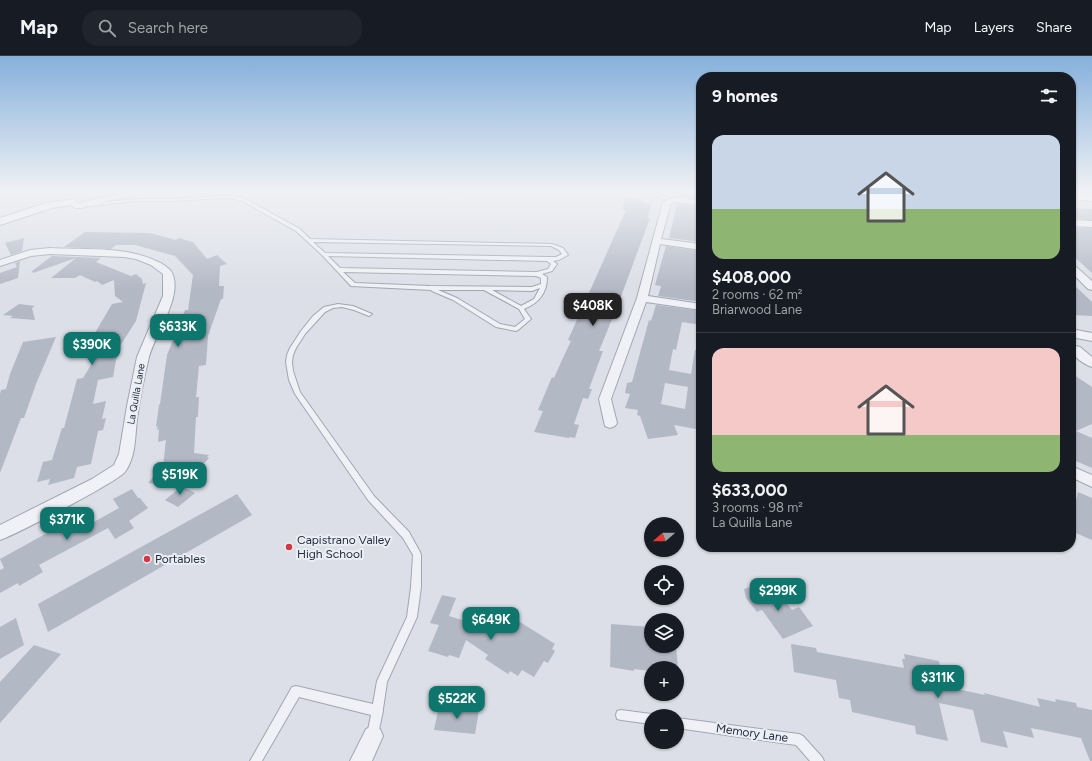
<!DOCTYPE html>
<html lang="en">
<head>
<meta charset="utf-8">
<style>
	body { margin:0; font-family:Figtree,sans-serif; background:#20242c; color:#f1f3f6; height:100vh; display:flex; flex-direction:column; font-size:15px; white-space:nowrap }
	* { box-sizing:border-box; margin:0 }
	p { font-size:13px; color:#9ea1a6 }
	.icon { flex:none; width:22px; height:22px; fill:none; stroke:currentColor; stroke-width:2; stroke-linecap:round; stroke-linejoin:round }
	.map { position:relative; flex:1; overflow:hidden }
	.sheet { position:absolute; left:696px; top:16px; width:380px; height:480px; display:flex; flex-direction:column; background:#171b24; border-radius:16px; box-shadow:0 1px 3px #0004 }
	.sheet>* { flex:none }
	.needle { width:26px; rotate:250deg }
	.fabs { position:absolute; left:644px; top:461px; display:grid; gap:8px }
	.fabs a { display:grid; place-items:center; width:40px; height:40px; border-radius:50%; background:#171b24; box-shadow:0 1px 3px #0004; font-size:20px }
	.price { position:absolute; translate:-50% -34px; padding:0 9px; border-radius:8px; background:#0f766e; color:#fff; font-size:13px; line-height:26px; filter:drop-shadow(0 1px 2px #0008) }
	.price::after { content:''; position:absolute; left:50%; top:24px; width:12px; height:9px; margin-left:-6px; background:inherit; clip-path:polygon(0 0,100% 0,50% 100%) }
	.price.current { background:#222; color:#fff }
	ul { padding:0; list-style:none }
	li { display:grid; align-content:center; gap:8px; height:212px; padding:0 16px }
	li+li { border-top:1px solid #363941 }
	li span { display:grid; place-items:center; height:124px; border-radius:12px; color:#555 }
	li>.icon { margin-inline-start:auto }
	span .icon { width:72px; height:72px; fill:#fffc; stroke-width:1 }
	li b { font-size:17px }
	h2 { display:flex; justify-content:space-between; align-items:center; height:48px; padding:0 16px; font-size:17px }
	header { display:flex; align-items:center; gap:24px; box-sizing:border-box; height:56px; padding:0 20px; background:#171b24; border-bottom:1px solid #363941 }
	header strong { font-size:19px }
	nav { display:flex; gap:22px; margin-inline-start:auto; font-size:14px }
	.search { width:280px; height:36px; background:#20242c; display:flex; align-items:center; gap:10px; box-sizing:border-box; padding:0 14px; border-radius:16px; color:#9ea1a6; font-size:15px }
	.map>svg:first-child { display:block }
	.green { fill:#c0d2bc }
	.building { fill:#b3b8c5; fill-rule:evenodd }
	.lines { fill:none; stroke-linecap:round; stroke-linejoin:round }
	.service-casing { stroke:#a1a6b1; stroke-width:2 }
	.minor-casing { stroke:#a1a6b1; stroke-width:2 }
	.tertiary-casing { stroke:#a1a6b1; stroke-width:2 }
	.service { fill:#eff1f6; fill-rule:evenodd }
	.minor { fill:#eff1f6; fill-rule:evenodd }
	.tertiary { fill:#eff1f6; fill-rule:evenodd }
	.poi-dot { fill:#d8363f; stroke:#ebeff5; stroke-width:1.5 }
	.labels { text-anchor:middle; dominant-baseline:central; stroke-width:4; stroke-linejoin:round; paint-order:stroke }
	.street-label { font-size:10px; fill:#252c3f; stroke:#ebeff5 }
	.near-poi-label { font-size:12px; fill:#252c3f; stroke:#ebeff5; text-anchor:start }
	.near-street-label { font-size:12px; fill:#252c3f; stroke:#ebeff5 }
</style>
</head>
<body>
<header>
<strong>Map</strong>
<div class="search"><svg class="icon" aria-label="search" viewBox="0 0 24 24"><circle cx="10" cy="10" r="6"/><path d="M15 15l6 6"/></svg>Search here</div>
<nav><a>Map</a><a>Layers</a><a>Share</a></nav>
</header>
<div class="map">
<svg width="1092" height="705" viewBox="0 0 1092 705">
	<rect width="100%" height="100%" fill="#dcdfe7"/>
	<polygon class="green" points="371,135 500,135 460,139"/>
	<g class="building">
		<polygon points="682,135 701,135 701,143 680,140"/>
		<polygon points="626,142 642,144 641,146 652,148 647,162 650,162 619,246 599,295 603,295 589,333 592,333 588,343 583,342 574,368 579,369 575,382 570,381 569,382 534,376 543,355 538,354 552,321 554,322 562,304 571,285 568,284 626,154 622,153"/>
		<polygon points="677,148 701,150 700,186 669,182"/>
		<polygon points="1071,152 1092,153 1092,164 1071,163"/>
		<polygon points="1071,172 1092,172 1092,217 1071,198"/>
		<polygon points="85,176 150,177 176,184 179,182 193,186 207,203 217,199 227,208 220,210 219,230 224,230 223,243 221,243 208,280 206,309 199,310 196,341 199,341 198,361 196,361 194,397 209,399 207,401 209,402 200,412 193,411 177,431 148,427 163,410 166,384 158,386 159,373 157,374 158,370 156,371 159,349 160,348 167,299 185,254 188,254 193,219 175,200 135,189 116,189 111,193 64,191"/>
		<polygon points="24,182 22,195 11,199 5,187"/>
		<polygon points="666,190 699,195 697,203 701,204 701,246 658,240 661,230 655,229"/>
		<polygon points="52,200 101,202 96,206 131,220 136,218 142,223 143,228 146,227 136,265 116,296 120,296 116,304 113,321 98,324 93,348 106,345 102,363 106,362 103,374 98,375 91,408 77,411 74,422 48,429 50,423 37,426 43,406 52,404 62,372 64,372 77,323 83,322 97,299 87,300 99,286 89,287 112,248 123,246 115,240 114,224 102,229 97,225 95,226 80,219 75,222 51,222 76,202 33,217 32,215"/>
		<polygon points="20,205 18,222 0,228 0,217 17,211 15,207"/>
		<polygon points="1071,226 1092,246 1092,260 1071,259"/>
		<polygon points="19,248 35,250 32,252 35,264 10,262 13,260 3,259"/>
		<path d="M656,249L701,255V269L682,266L676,294L673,293L669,314L691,318L695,294L701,295V374L674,369L678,379L648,383L640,360L637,359L638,354L625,352L630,338L625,337L627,327L632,326L649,264L651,265ZM665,327L688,331L685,353L661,348Z"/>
		<polygon points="56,281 36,328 24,362 21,362 0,417 0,338 1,334 6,333 10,318 23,286"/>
		<polygon points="1071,317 1092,331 1092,368 1076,375 1092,382 1092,412 1071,403"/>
		<polygon points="182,430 195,437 178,451 165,444"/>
		<polygon points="132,433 138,442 140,442 148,452 129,465 134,472 115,483 108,472 39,509 43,516 19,530 18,527 0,537 0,514 4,512 0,503 58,471 60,476 85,463 87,465 89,463 92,467 119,452 113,443"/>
		<polygon points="1078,436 1092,442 1092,484 1071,475 1071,453 1074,454"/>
		<polygon points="237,438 252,459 48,576 38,548"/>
		<polygon points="754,530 765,537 775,533 792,554 799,551 813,570 783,583 762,554 757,556 746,542 744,533"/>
		<polygon points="442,539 456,542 449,560 472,567 482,573 491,560 504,568 507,568 512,561 555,588 552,593 555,595 548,607 544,605 534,621 522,614 518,620 510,615 508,618 485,603 488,599 466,584 459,602 449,599 448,601 428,595 439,569 430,567"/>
		<polygon points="16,562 24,589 0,603 0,571"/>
		<polygon points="611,568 651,571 651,590 676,590 678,612 664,611 651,612 651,615 634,613 634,615 610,611"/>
		<polygon points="791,588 816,592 817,596 904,612 902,603 905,603 904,598 939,605 940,610 943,611 948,631 985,639 984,637 1040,651 1037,642 1056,646 1055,643 1076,647 1077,651 1092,654 1092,705 1090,705 1081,682 1031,672 1034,682 1003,675 1008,692 981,686 973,654 939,647 948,685 916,678 915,670 852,656 850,644 839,642 836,624 794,616"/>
		<polygon points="34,589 61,598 0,667 0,626"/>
		<polygon points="439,650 479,654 475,678 434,674"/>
	</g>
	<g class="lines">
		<defs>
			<g id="service">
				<path d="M631,135C644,134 661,137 672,144L670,145L654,139L633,136Z"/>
				<path d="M219,140H232L246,143L300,173L310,183L552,188L563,192L568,199L559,204L553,205L557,208L552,215L542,218L547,221C547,237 539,247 524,253L531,263L518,274L516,275L496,271L453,244L432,235L431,234L351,230L322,199L296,175L242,145L232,142H219L174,145H136L80,151L78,150L80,149L136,143H174ZM313,186L551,190L559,194L562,198L556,201H548L325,197ZM328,200L547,205L551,208L548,213L537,216L340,212ZM343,216L536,220L541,222V228L532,231L430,230L355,227ZM540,232L534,243L521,250L492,234L532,235ZM438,234H484L519,253L525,263L515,271L500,268L457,242Z"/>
				<polygon points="338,248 353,250 372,258 369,260 354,254 342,251 333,252 325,256 305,278 296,292 293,299 292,306 293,315 300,336 374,440 409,476 420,496 421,499 421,531 417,561 387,626 383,653 383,655 377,683 373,685 369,683 367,679 371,659 299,641 262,705 250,705 292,631 296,630 373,648 377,625 407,561 411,531 413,499 403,482 368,444 295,338 289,324 286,306 287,299 290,292 301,275 313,260 324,251"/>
				<polygon points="621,654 651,658 655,660 651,660 651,668 621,664 617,663 616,659 617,655"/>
				<polygon points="677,662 799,678 803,680 822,701 824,705 810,705 796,689 677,672"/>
			</g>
			<g id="minor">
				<polygon points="128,135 140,135 139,137 79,152 75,150 76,148"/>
				<polygon points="675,141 701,145 701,149 676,146 671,147 661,183 701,188 701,194 660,188 648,240 701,248 701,254 646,246 611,343 617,367 615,370 610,372 605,370 599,343 637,242 663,146"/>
				<polygon points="1071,164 1092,165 1092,171 1071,170"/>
				<path d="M50,192C83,194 126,190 156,205C162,207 167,211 171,215C185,238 155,278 149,301C144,321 140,342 137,363C135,380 136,401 125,416C117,426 17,478 0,484V469L92,423L114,409L119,398L127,350L137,301L163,240V218L151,209L136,203L124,201L50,198L31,200L0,210V204L30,194Z"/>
				<polygon points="1071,208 1074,209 1092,225 1092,234 1088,233 1071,216"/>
				<path d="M1076,290L1080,291L1092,301V311C1085,309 1072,300 1071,293Z"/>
				<polygon points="1071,410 1092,419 1092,431 1071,421"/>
				<polygon points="373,670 380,673 383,680 372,705 350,705 366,673"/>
			</g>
			<g id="tertiary">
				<polygon points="1071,137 1092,139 1092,145 1071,143"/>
				<polygon points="73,143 84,150 83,152 75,152 71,149 52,152 0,169 0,162 46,147"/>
				<polygon points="1071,273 1092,277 1092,285 1071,281"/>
			</g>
		</defs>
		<use href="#service" class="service-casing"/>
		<use href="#minor" class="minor-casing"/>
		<use href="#tertiary" class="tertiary-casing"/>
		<use href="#service" class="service"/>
		<use href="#minor" class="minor"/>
		<use href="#tertiary" class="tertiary"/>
	</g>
	<linearGradient id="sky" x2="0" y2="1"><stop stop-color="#86b0dc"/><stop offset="0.58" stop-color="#eff1f4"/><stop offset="1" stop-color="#eff1f4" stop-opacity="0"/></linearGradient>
	<rect width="1092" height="233" fill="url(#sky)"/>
	<g class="poi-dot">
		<circle cx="289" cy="491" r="4"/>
		<circle cx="147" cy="503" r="4"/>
	</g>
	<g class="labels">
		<g class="street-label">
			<text transform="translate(136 338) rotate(-80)">La Quilla Lane</text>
		</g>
		<g class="near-poi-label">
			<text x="297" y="484">Capistrano Valley<tspan x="297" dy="14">High School</tspan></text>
			<text x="155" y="503">Portables</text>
		</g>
		<g class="near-street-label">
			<text transform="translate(752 677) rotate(8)">Memory Lane</text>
		</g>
	</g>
</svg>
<div class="fabs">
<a><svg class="needle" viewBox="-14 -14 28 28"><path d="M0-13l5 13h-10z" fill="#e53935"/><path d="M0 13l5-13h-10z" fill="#9ea1a6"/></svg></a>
<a><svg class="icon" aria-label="locate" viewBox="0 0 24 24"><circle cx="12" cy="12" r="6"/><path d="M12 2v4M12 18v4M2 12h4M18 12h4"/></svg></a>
<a><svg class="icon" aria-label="layers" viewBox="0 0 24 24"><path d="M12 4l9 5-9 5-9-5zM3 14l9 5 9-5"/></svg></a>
<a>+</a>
<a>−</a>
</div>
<b class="price current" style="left:593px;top:271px">$408K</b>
<b class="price" style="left:178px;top:292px">$633K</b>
<b class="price" style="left:92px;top:310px">$390K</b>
<b class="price" style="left:180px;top:440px">$519K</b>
<b class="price" style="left:67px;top:485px">$371K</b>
<b class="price" style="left:778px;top:556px">$299K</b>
<b class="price" style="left:491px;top:585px">$649K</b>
<b class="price" style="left:938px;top:643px">$311K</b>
<b class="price" style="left:457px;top:664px">$522K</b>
<section class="sheet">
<h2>9 homes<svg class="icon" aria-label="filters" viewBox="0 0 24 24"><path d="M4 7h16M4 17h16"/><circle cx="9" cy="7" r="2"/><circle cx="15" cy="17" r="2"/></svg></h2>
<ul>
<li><span style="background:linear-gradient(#c9d6e8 60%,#8fb573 0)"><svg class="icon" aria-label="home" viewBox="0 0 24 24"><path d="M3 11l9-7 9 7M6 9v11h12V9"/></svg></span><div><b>$408,000</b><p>2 rooms · 62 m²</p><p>Briarwood Lane</p></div></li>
<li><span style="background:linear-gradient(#f6c9c9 70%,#8fb573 0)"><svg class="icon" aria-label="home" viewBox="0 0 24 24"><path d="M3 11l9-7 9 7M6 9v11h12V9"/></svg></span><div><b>$633,000</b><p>3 rooms · 98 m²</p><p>La Quilla Lane</p></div></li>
</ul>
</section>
</div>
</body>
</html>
